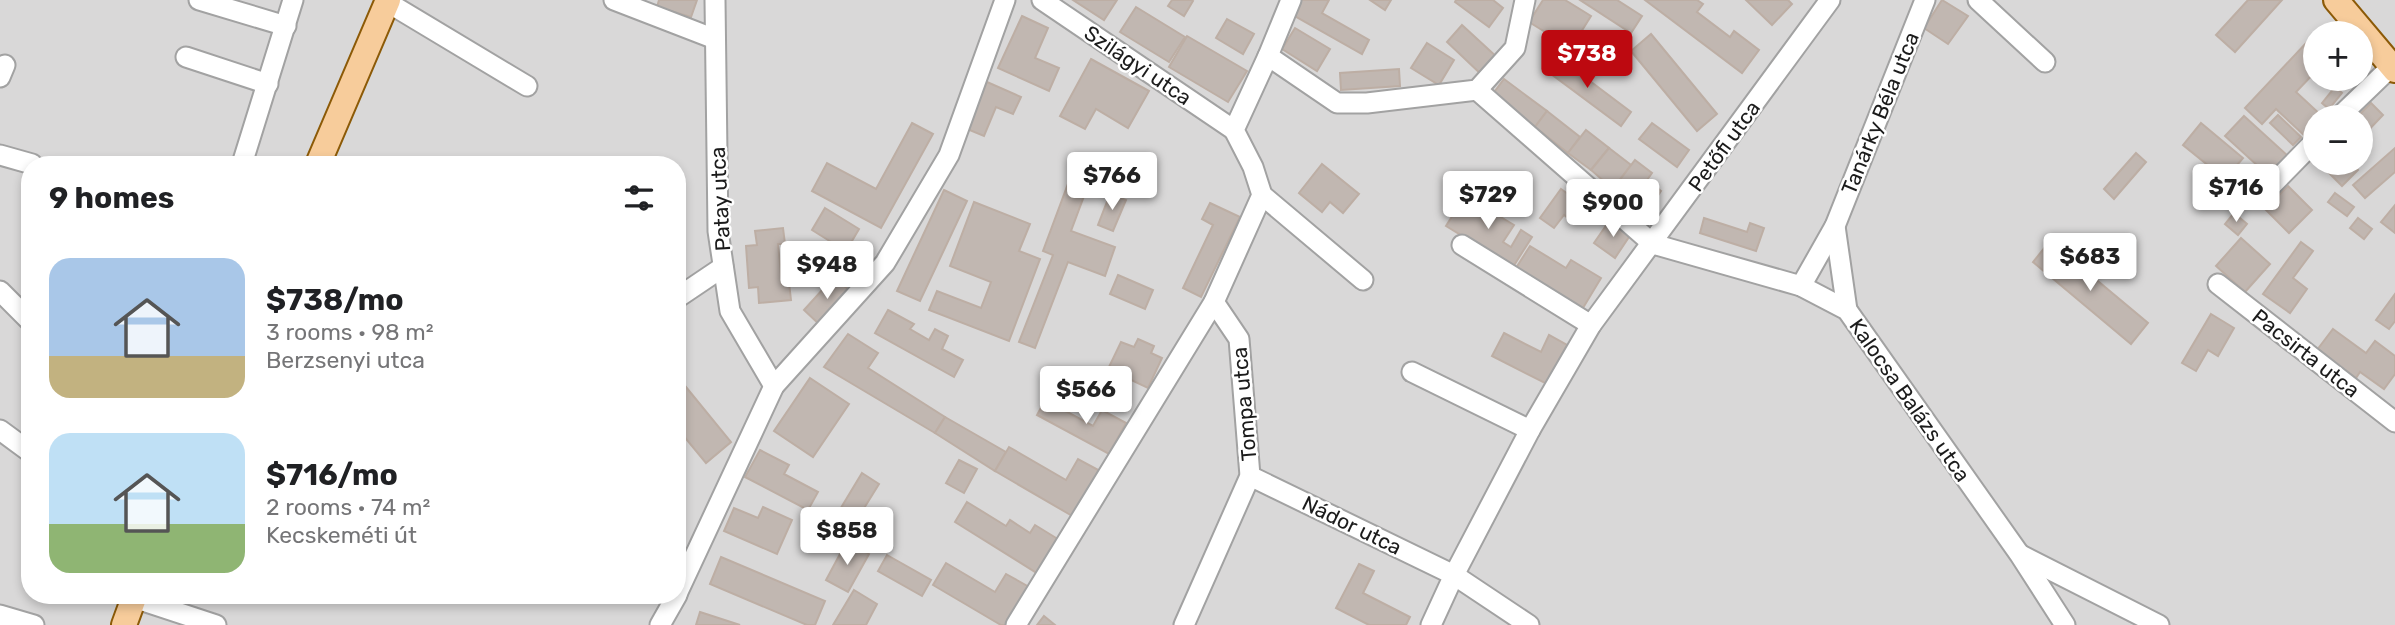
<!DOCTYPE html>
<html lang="en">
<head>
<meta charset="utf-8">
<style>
	body { margin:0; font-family:Rubik,sans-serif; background:#f2f2f2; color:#202124; height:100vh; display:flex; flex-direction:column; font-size:26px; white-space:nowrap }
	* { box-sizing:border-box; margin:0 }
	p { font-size:23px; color:#757577 }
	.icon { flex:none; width:38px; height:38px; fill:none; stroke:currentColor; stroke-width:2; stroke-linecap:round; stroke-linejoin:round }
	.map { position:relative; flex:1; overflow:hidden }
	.sheet { position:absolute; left:21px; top:156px; width:665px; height:448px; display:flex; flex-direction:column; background:#fff; border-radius:28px; box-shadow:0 4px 10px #0003 }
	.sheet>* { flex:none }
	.controls { position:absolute; left:2303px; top:21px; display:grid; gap:14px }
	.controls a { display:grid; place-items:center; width:70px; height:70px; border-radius:50%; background:#fff; box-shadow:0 4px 10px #0003; font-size:35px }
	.price { position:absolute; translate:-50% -60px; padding:0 16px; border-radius:7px; background:#fff; color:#222; font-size:23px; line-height:46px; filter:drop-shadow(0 2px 4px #0008) }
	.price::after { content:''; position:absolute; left:50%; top:42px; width:21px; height:16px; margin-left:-10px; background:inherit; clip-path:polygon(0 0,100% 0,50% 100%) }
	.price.selected { background:#bd0910; color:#fff }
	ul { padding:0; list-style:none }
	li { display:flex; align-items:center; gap:21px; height:175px; padding:0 28px }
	li span { display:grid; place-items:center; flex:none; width:196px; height:140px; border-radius:21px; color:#555 }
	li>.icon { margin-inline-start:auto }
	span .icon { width:84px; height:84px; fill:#fffc; stroke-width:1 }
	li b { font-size:30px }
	h2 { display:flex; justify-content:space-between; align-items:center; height:84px; padding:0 28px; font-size:30px }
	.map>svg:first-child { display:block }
	.residential { fill:#d9d8d8; fill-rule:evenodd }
	.building { fill:#c1b7b1; stroke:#bdaea4; stroke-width:2 }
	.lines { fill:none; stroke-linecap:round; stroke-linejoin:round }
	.minor-casing { stroke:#a2a2a2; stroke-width:23 }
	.major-casing { stroke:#8c5a07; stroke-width:28 }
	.minor { stroke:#fff; stroke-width:19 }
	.major { stroke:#f7cc9b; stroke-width:24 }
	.labels { text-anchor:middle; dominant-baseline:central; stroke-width:5; stroke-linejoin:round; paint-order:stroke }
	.street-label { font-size:21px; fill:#1b1b1b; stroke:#fff }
</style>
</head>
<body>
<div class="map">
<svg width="2395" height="625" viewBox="0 0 2395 625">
	<rect width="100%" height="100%" fill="#ece8e1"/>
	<path class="residential" d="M0,0H2395V625H0ZM2315,33H2361V79H2315ZM2315,117H2361V163H2315ZM30,164H677V595H30Z"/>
	<g class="building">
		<polygon points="659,0 697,0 691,17 657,7"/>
		<polygon points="1073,0 1117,0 1104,20"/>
		<polygon points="1172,0 1192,0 1193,1 1184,16 1168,6"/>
		<polygon points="1301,0 1329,0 1322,13 1369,40 1362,54 1293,15"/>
		<polygon points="1370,0 1391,0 1385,10"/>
		<polygon points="1456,0 1493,0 1503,8 1489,27 1455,2"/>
		<polygon points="1543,0 1565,0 1591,16 1571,48 1529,22"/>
		<polygon points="1580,0 1617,0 1642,16 1631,33"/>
		<polygon points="1645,0 1697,0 1703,4 1697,12 1730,37 1734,31 1759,50 1742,73"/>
		<polygon points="1746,0 1788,0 1792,4 1772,25"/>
		<polygon points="1942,0 1968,16 1948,44 1924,28"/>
		<polygon points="2248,0 2282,0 2235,52 2216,35"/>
		<polygon points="1136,7 1185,37 1169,62 1120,32"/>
		<polygon points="1022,16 1048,28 1035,58 1059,68 1049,91 998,68"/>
		<polygon points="1227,19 1254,34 1243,54 1216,38"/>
		<polygon points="1462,25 1499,59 1483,76 1447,42"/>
		<polygon points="1295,28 1330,49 1317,71 1282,49"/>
		<polygon points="1651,34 1717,114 1697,131 1631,51"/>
		<polygon points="1187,36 1247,71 1228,102 1169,67"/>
		<polygon points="2308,41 2315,48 2315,72 2296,92 2323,117 2315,117 2315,125 2305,136 2276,109 2262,124 2245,108"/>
		<polygon points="1427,43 1454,60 1439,85 1411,68"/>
		<polygon points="1554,54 1631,112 1621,126 1543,68"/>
		<polygon points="1091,59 1149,91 1128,128 1096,109 1085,129 1060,116"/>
		<polygon points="1399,69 1400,86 1341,90 1340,73"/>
		<polygon points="1504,79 1547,111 1535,127 1492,95"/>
		<polygon points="987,82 1021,97 1013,114 996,107 984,136 967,129"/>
		<polygon points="2335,87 2342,93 2329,109 2322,103"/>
		<polygon points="2371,103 2383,115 2361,138 2361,117 2357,117"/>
		<polygon points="1547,111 1580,137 1568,153 1535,127"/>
		<polygon points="2278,115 2301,137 2293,145 2270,123"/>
		<polygon points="2244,116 2288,156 2270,177 2225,136"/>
		<polygon points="912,123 933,134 881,228 812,191 827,163 876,189"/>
		<polygon points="1652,123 1689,150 1677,167 1639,139"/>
		<polygon points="2201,123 2243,158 2225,179 2183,145"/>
		<polygon points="1586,130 1609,148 1591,170 1568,153"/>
		<polygon points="1609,148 1631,165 1613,189 1591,170"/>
		<polygon points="2395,148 2395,172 2365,198 2353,185"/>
		<polygon points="2136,153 2146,162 2114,199 2104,189"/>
		<polygon points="1635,160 1652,173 1647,180 1661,191 1647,212 1637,211 1613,189"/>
		<polygon points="2319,163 2351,163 2358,170 2342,186"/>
		<polygon points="1322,164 1359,194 1343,213 1330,202 1322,212 1299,193"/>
		<polygon points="2255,166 2262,172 2248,188 2241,183"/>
		<polygon points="1069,181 1087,188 1071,231 1115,247 1105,276 1068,262 1035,348 1019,342 1053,255 1043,251"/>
		<polygon points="2288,186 2312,210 2289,233 2265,209"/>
		<polygon points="1561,189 1579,202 1568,218 1564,215 1554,228 1540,218"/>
		<polygon points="944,190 967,201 920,301 897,291"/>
		<polygon points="2335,193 2354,207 2347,216 2328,202"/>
		<polygon points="1110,194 1126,200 1113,231 1098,225"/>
		<polygon points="1465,196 1488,211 1483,221 1486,223 1492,212 1514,225 1503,242 1511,247 1521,230 1532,237 1513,267 1446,226"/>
		<polygon points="974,202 1030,224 1019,251 1040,259 1009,341 929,310 937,291 981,308 991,282 950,266"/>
		<polygon points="1210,203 1240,217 1201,297 1183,288 1213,225 1202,219"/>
		<polygon points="2395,205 2395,233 2381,222"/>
		<polygon points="825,208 859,229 846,251 812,230"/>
		<polygon points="2234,213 2247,224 2238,235 2225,224"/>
		<polygon points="1704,218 1747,232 1750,223 1764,228 1756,251 1700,233"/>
		<polygon points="2358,218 2372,229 2364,239 2350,228"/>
		<polygon points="1610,220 1631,234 1615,258 1594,243"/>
		<polygon points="783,228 785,244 778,244 782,284 789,283 791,300 759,303 758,287 749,288 746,246 757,245 755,231"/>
		<polygon points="2241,238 2270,264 2245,292 2216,266"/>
		<polygon points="2050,241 2148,323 2131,344 2033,262"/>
		<polygon points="2301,242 2313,251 2293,278 2307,289 2290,313 2263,294"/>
		<polygon points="1530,246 1566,268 1571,260 1601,278 1583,308 1516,268"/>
		<polygon points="1118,275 1153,290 1145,309 1110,294"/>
		<polygon points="834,277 850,291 820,325 804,310"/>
		<polygon points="2395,294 2395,321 2389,329 2376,320"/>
		<polygon points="888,310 914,324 910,329 929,340 935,329 948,336 942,349 963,360 954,377 875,333"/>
		<polygon points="2211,314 2234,328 2218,356 2208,350 2196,371 2182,363"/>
		<polygon points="2333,329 2366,353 2375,341 2395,356 2395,374 2384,389 2360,372 2356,378 2317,350"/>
		<polygon points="1504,333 1541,352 1549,335 1567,345 1547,384 1492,356"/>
		<polygon points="848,334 878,353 868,368 945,417 935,433 824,367"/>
		<polygon points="1138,339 1154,346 1151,353 1162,358 1148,388 1108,369 1121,342 1134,347"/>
		<polygon points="677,376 731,442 706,463 677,428"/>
		<polygon points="810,378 849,404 813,457 774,431"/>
		<polygon points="1045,400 1093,426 1102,410 1126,423 1109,454 1037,415"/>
		<polygon points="945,417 1006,452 995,471 935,433"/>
		<polygon points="1009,447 1066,480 1078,459 1100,471 1074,517 995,471"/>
		<polygon points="760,450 789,465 784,474 818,492 808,510 745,477"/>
		<polygon points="959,460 977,469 964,493 946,483"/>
		<polygon points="862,473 879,484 853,526 836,516"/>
		<polygon points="967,502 1006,526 1010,520 1030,533 1035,525 1061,541 1040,575 955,522"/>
		<polygon points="763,507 792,520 777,554 724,531 734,508 758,518"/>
		<polygon points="847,541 869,554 848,592 826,580"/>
		<polygon points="887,555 931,580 922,596 878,571"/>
		<polygon points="721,557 825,601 815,625 807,625 710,584"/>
		<polygon points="946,563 995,592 1006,574 1031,588 1009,625 1001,625 933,585"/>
		<polygon points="1359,564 1374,571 1363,593 1410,617 1406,625 1369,625 1336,608"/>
		<polygon points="854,590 877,604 866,625 833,625"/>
		<polygon points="700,612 740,625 696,625"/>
		<polygon points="1044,616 1055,625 1037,625"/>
	</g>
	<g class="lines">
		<defs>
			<g id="minor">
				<polyline points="199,0 286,26"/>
				<polyline points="614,0 715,39"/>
				<polyline points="715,0 718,231 730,311 774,386"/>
				<polyline points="1042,0 1234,130"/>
				<polyline points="1978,0 2045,62"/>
				<polyline points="387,2 527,86"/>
				<polyline points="1268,56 1337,103 1367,103 1477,90 1515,48 1525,0"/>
				<polyline points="186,57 268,84"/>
				<polyline points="0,77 5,65"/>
				<polyline points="1477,90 1653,244 1801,286 1847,310 2020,555 2065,625"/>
				<polyline points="2339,117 2392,66"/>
				<polyline points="0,155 32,164"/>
				<polyline points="242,164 293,0"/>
				<polyline points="2270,187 2315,141"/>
				<polyline points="1262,195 1363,280"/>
				<polyline points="1835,226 1847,310"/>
				<polyline points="1462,245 1591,325"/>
				<polyline points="2218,284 2395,422"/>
				<polyline points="1801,286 1835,226 1925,0"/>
				<polyline points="0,291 30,321"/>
				<polyline points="677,298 723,267"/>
				<polyline points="1412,372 1530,430"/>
				<polyline points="0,430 30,452"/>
				<polyline points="1250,476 1454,575 1529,625"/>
				<polyline points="2021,555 2159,625"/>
				<polyline points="677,594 774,386 885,263 949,155 1005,0"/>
				<polyline points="134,598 216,625"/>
				<polyline points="0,615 34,625"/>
				<polyline points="660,625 677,595"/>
				<polyline points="1016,625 1214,302 1262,195 1253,167 1234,130 1268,56 1291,0"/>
				<polyline points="1184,625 1250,476 1239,339 1214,302"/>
				<polyline points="1431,625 1454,575 1530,430 1591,325 1830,0"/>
			</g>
			<g id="major">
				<polyline points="2336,0 2395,70"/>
				<polyline points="318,164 388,0"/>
				<polyline points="124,625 135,595"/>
			</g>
		</defs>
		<use href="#minor" class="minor-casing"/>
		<use href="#major" class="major-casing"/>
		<use href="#minor" class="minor"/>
		<use href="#major" class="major"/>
	</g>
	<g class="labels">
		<g class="street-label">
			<text transform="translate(1138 65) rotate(34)">Szilágyi utca</text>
			<text transform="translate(1880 113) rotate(-68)">Tanárky Béla utca</text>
			<text transform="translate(1724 146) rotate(-54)">Petőfi utca</text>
			<text transform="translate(720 199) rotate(-93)">Patay utca</text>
			<text transform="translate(2306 353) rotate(38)">Pacsirta utca</text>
			<text transform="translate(1910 400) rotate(55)">Kalocsa Balázs utca</text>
			<text transform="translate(1244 404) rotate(-95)">Tompa utca</text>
			<text transform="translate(1352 525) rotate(26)">Nádor utca</text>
		</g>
	</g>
</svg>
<div class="controls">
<a>+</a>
<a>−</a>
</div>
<b class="price selected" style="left:1587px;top:90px">$738</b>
<b class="price" style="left:1112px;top:212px">$766</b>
<b class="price" style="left:2236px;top:224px">$716</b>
<b class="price" style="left:1488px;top:231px">$729</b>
<b class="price" style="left:1613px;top:239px">$900</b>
<b class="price" style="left:2090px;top:293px">$683</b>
<b class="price" style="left:827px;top:301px">$948</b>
<b class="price" style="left:1086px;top:426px">$566</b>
<b class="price" style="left:847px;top:567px">$858</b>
<section class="sheet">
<h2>9 homes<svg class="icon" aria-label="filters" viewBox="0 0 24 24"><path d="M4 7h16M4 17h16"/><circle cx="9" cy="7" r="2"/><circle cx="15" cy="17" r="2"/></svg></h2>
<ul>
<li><span style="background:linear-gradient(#a9c7e8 70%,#c2b280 0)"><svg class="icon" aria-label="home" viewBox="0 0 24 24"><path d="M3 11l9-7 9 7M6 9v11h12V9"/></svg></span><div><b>$738/mo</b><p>3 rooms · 98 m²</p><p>Berzsenyi utca</p></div></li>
<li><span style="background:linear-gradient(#bfe0f5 65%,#8fb573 0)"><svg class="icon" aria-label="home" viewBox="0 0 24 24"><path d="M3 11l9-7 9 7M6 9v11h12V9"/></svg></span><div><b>$716/mo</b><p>2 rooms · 74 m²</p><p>Kecskeméti út</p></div></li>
</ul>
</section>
</div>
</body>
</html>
